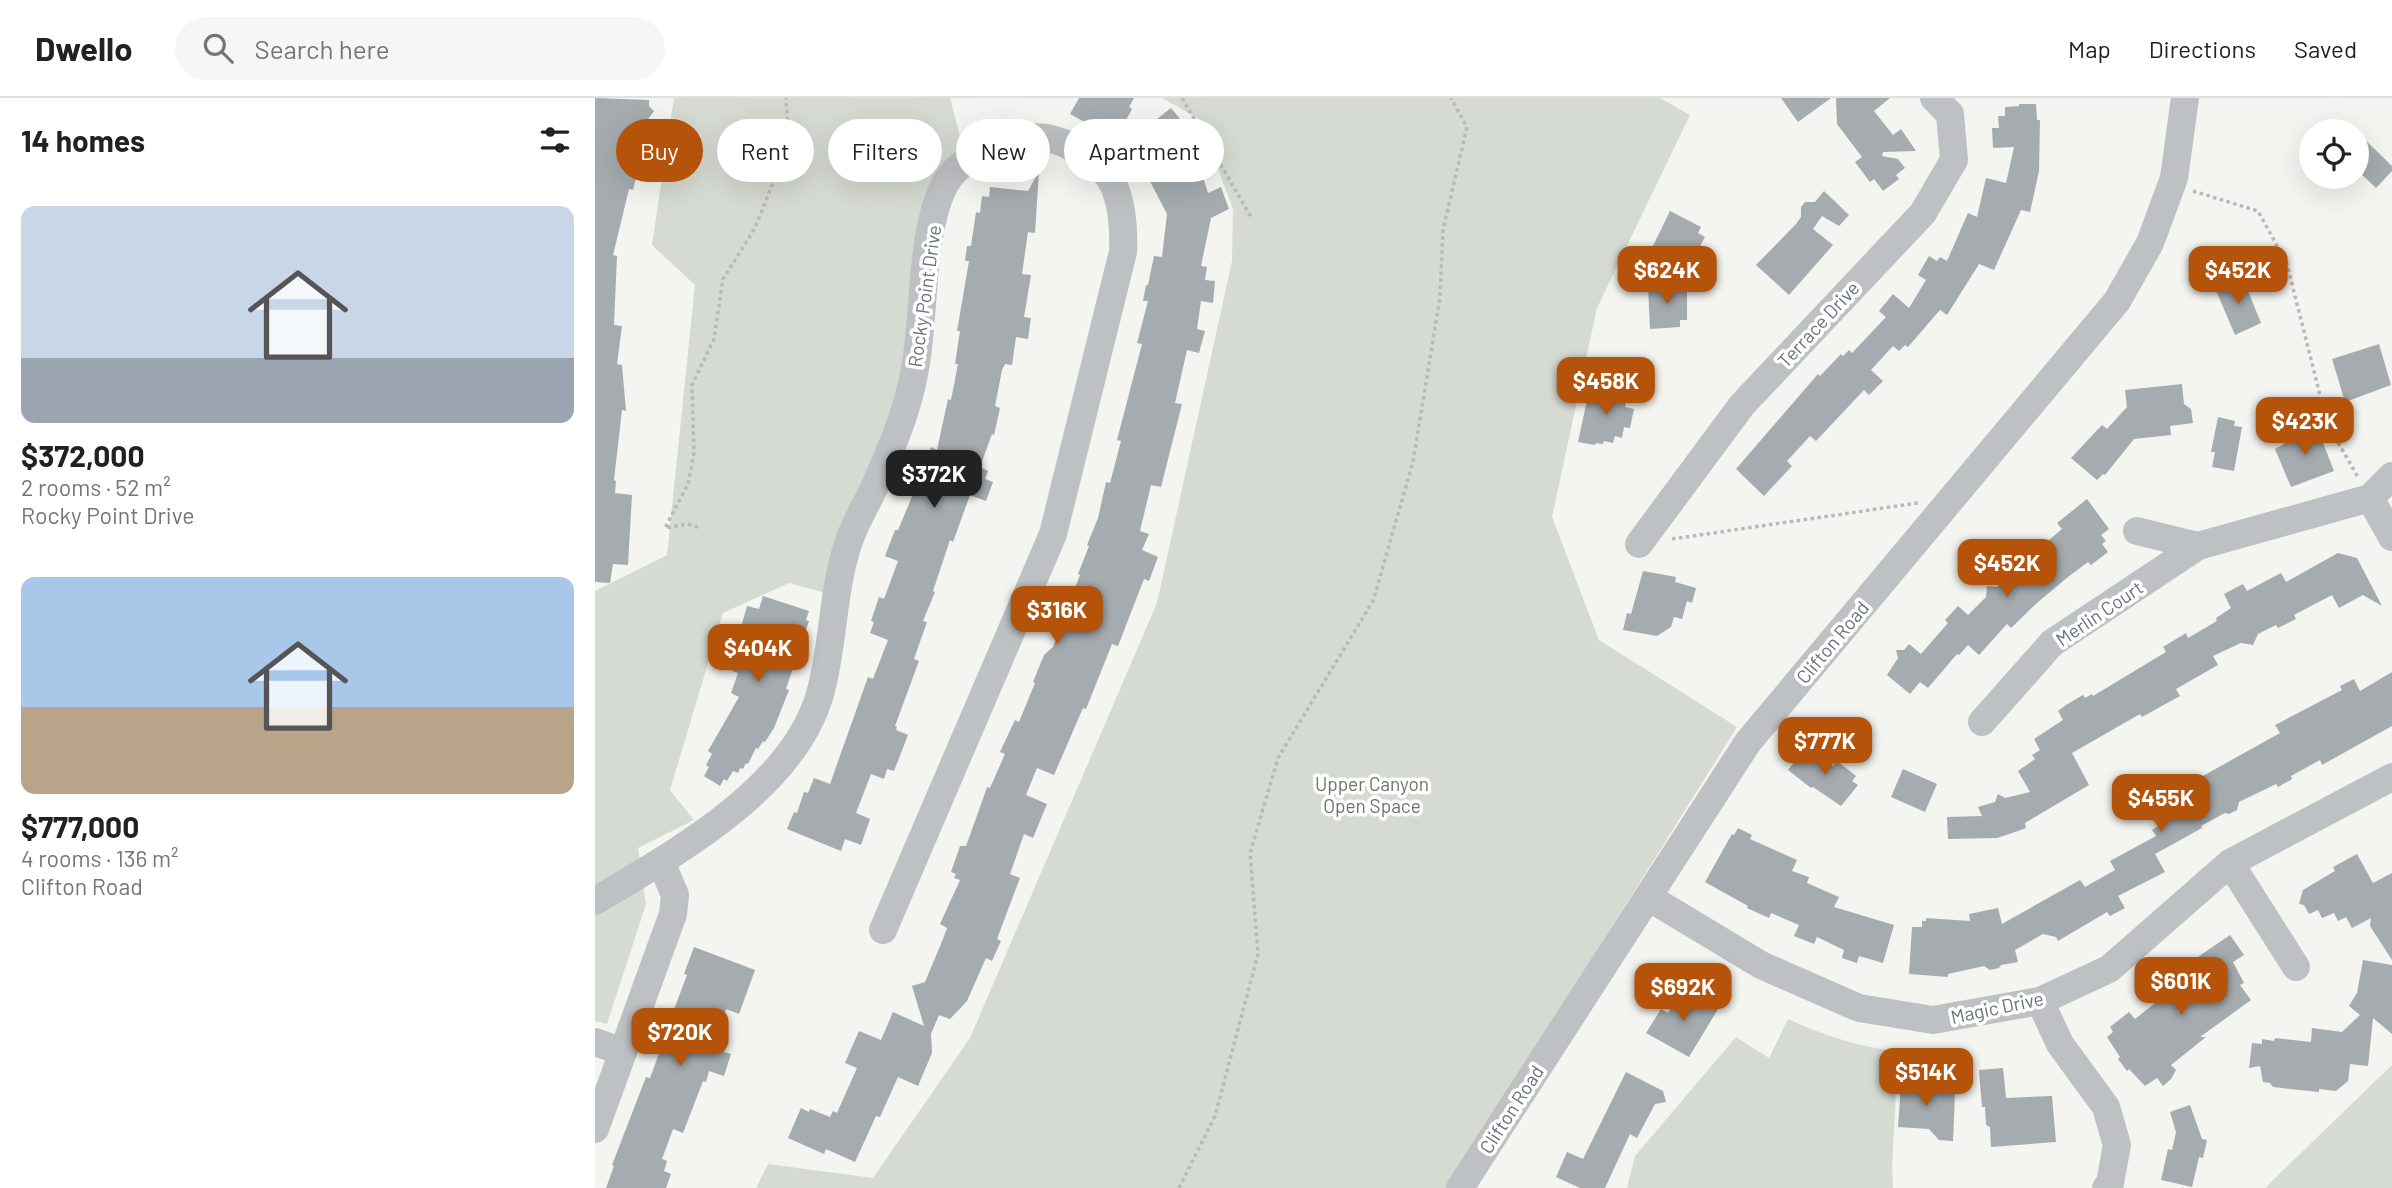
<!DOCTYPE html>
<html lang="en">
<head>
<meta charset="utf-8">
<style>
	body { margin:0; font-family:Barlow,sans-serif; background:#f6f6f6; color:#202124; height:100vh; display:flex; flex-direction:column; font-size:26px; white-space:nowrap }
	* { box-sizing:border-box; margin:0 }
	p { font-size:23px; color:#757577 }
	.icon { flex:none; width:38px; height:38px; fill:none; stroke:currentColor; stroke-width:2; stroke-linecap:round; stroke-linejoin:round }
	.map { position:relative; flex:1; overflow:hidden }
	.sheet { display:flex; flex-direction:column; background:#fff; width:595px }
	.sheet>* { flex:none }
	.hud { position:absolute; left:21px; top:21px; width:665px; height:63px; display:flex; gap:14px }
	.buttons { position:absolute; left:1704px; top:21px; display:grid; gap:14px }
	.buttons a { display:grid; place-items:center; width:70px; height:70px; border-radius:50%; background:#fff; box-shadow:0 7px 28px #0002; font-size:35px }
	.price { position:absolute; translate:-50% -60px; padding:0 16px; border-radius:14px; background:#b45309; color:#fff; font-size:23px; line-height:46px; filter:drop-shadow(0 2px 4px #0008) }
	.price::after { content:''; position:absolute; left:50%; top:42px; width:21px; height:16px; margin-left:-10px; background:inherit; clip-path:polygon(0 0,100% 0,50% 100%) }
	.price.on { background:#222; color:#fff }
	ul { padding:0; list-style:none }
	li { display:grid; align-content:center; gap:14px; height:371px; padding:0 21px }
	li span { display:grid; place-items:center; height:217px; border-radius:14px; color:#555 }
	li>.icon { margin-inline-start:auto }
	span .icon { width:126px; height:126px; fill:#fffc; stroke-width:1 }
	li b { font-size:30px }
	h2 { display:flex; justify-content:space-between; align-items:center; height:84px; padding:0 21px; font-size:30px }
	.tag { padding:0 24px; border-radius:32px; background:#fff; box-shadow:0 7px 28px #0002; font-size:24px; line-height:63px }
	.tag.on { background:#b45309; color:#fff }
	header { display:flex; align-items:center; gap:42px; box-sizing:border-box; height:98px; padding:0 35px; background:#fff; border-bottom:2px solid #e0e0e0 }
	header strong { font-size:33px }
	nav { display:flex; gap:38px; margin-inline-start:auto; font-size:24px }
	.search { width:490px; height:63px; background:#f6f6f6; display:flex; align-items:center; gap:18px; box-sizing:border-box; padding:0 24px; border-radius:38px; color:#757577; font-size:26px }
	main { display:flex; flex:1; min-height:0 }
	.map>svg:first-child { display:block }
	.green { fill:#d5dad2 }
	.building { fill:#a5abaf }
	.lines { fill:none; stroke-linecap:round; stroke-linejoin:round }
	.path { stroke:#b7babb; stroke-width:3.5; stroke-dasharray:3.5 3.5; stroke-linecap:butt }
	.minor { stroke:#bec1c3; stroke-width:28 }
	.labels { text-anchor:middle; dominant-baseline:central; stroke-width:7; stroke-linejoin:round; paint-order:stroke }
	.street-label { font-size:19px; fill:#67737d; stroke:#fff }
	.park-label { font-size:19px; fill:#687665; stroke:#fff }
</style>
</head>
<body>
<header>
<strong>Dwello</strong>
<div class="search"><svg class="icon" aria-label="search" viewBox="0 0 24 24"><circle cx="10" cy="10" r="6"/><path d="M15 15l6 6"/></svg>Search here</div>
<nav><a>Map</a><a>Directions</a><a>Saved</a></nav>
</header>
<main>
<section class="sheet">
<h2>14 homes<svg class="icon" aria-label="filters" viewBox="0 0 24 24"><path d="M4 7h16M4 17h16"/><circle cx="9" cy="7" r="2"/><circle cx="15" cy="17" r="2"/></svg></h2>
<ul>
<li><span style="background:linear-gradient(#c9d6e8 70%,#9aa5b1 0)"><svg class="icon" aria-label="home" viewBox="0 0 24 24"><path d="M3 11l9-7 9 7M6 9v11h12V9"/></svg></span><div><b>$372,000</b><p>2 rooms · 52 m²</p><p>Rocky Point Drive</p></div></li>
<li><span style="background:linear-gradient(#a9c7e8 60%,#b9a48a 0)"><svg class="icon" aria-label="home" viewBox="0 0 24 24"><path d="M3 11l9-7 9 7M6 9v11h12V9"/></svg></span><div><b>$777,000</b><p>4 rooms · 136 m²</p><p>Clifton Road</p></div></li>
</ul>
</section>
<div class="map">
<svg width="1797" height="1090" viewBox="0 0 1797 1090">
	<rect width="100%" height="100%" fill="#f4f4f0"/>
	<g class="green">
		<polygon points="79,0 355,0 370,58 345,86 318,271 234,496 194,485 128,515 75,692 99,722 43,750 51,806 12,926 0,923 0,493 72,457 100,187 57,147"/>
		<polygon points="567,0 1065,0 1095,17 1002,210 957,419 1004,542 1142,629 931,966 851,1090 161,1090 173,1066 278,1080 375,940 562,505 637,163 638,111 604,21"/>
		<path d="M1193,921C1229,938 1264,948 1303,954L1297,1071L1298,1090H1032L1040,1058L1141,939L1174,960Z"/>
		<polygon points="1797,967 1797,1090 1671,1090 1676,1084"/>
	</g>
	<g class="building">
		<polygon points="0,0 54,2 54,8 59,13 34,48 48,52 38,92 34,91 18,157 22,158 19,227 27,228 22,266 27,267 31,313 27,312 19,382 21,383 20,395 37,397 33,467 18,466 15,485 0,484"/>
		<polygon points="484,0 539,0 534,9 537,11 521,41 475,16"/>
		<polygon points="1186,0 1236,0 1203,24"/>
		<polygon points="1241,0 1295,0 1279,13 1298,37 1306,31 1321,53 1288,54 1287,58 1303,61 1310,70 1301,77 1304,81 1288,93 1279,81 1275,84 1260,64 1267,59 1242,26"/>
		<polygon points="1424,6 1441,6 1442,22 1445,22 1444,73 1435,114 1426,112 1399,172 1384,166 1352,217 1345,212 1313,249 1310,247 1304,253 1298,248 1276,272 1288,283 1274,297 1269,292 1221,343 1215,338 1192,363 1197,368 1169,398 1141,371 1223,276 1225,278 1246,256 1248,258 1254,252 1257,255 1291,219 1284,213 1298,196 1314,210 1331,182 1323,177 1334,158 1342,163 1345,159 1352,163 1373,115 1382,119 1391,80 1411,85 1419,49 1398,50 1397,30 1404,30 1403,18 1410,18 1410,9 1424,8"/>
		<polygon points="576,10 606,46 599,51 613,95 626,89 634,111 616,120 606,168 612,169 610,182 620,183 618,205 606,203 602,231 610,233 604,255 592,252 580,305 587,306 566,389 556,387 545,433 554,436 547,452 563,459 554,483 549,481 523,548 517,546 491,611 488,610 459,677 442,670 431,697 452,706 438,740 429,736 415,776 425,780 402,841 406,843 397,863 391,860 372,903 355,921 344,917 336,936 337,955 323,988 303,979 285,1019 281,1018 260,1064 231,1051 229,1056 193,1040 206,1010 214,1014 215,1011 235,1019 238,1013 242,1015 262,970 250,965 264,933 286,942 298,914 329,928 317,888 330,884 348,841 352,830 345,826 365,782 359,780 361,776 356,774 365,748 371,748 389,698 392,689 395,690 410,656 405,654 420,622 424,624 440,585 438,584 449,557 458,549 485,477 483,476 494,448 492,447 503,420 511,384 515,385 526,343 522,342 547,246 542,245 553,203 548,203 551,187 553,187 559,158 567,159 572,116 546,66 543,69 528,48"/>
		<polygon points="1762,34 1797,68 1797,73 1781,90 1762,72"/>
		<polygon points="444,73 440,135 433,134 427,176 436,177 429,219 436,220 433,241 421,239 417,267 410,266 407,272 400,308 405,310 399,337 397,336 385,369 393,373 390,381 398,384 391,403 375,397 358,444 355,442 338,493 340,494 328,523 332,524 319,561 324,563 300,628 302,629 301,632 313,637 299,673 292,671 289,681 276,676 261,715 275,721 266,747 250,741 246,753 192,731 199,714 202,715 209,694 213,695 219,680 235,686 273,579 278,581 293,542 275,535 279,524 276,523 284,499 289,501 303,463 290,458 300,432 303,432 314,406 336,349 342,352 353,301 356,302 363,266 360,266 365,233 362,233 374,163 370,163 372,148 376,148 381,114 385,115 387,98 394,99 395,89 433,93"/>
		<polygon points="1229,93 1254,117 1244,128 1227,118 1218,131 1238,147 1194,197 1161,167 1201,126 1206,119 1206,109 1210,104 1220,104"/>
		<polygon points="1075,113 1106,129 1103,135 1110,139 1102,154 1090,149 1091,170 1056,152"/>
		<polygon points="1645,179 1649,189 1651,188 1666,225 1640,237 1620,190"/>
		<polygon points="1092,186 1092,222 1085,222 1085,229 1055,231 1053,188"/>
		<polygon points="1784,246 1796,287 1750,304 1737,261"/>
		<polygon points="1587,286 1589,306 1596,311 1598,325 1575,328 1576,337 1539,341 1510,377 1508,376 1502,382 1476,360 1507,327 1512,331 1532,309 1530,292"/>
		<polygon points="1018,287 1034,290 1030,309 1039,311 1035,330 1029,329 1027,340 1020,338 1018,345 1009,343 1008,346 1001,345 1000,347 983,344 992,302 1000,304 1001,298 1004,299 1007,289 1017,291"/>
		<polygon points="1623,319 1640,323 1639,328 1647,329 1639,373 1617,369 1620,354 1616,354"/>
		<polygon points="1721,327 1739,373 1696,389 1680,351 1699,340 1698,336"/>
		<polygon points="1492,401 1514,431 1506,437 1511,443 1507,446 1513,454 1496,467 1493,464 1473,479 1443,504 1416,530 1412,526 1384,557 1373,547 1364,557 1362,556 1333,590 1325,584 1315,596 1292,577 1303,560 1301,552 1309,552 1314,546 1326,556 1353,525 1350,522 1363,508 1373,517 1391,499 1392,488 1402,489 1448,452 1447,448 1467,431 1462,425"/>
		<polygon points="1743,455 1762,460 1787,508 1768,497 1744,510 1737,497 1699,517 1701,521 1683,530 1681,527 1663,536 1658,547 1646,545 1618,558 1623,567 1581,591 1585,598 1547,619 1545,616 1477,655 1494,687 1430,725 1431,730 1423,733 1402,740 1353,741 1352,719 1387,718 1383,709 1400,704 1403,696 1410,700 1435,694 1423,673 1440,661 1437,657 1445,652 1439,641 1468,622 1463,613 1471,607 1488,597 1490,600 1497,596 1498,598 1571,554 1568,549 1591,535 1593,540 1622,523 1621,520 1636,510 1629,496 1648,486 1652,493 1686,475 1691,484"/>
		<polygon points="1048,473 1081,479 1080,484 1101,490 1097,505 1092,503 1087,521 1079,519 1076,529 1062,538 1028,532 1032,515 1036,516"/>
		<polygon points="168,498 214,513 211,522 214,523 191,591 194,592 179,630 170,644 168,643 163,651 161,650 153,666 151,665 148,671 145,670 143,675 138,673 132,683 129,681 125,688 109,678 114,669 111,667 117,656 113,653 144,599 136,595 143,575 137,573 151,543 143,540 152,508 164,511"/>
		<polygon points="1797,574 1797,628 1727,667 1725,662 1696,678 1697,681 1683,689 1681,686 1644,704 1642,712 1634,716 1630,715 1606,728 1607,730 1560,756 1570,774 1523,798 1530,810 1515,818 1512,814 1463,843 1461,839 1448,836 1420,852 1423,864 1406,867 1404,870 1395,872 1389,868 1353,876 1353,879 1314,876 1317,829 1327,829 1327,823 1331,823 1331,820 1375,823 1374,816 1403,810 1407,826 1485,782 1490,789 1520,772 1515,763 1561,738 1557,732 1566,726 1557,710 1598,687 1597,684 1685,635 1680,627 1747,592 1745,588 1759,581 1765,593"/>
		<polygon points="1209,652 1231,668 1233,665 1238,668 1242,663 1261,678 1257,683 1263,687 1246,708 1218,689 1216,690 1193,672"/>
		<polygon points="1308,671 1342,686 1330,714 1296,699"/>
		<polygon points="1143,730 1157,737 1155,741 1202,762 1197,773 1214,779 1212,785 1244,799 1239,809 1299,827 1288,865 1264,858 1262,865 1247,860 1249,852 1222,839 1219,846 1199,838 1204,827 1176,815 1174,820 1152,810 1153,808 1110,784 1137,736 1139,737"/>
		<polygon points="1762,756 1778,785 1797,775 1797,862 1775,828 1776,820 1757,830 1751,819 1743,823 1739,815 1727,820 1723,812 1714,816 1709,807 1704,806 1708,792 1740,773 1738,769"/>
		<polygon points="1635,837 1649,857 1638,864 1649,885 1645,887 1656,902 1605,939 1611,939 1576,967 1581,972 1576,981 1568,988 1562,980 1550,988 1534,971 1532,973 1523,961 1525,959 1512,939 1518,934 1515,929 1534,914 1540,921 1569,898 1574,905 1583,900 1609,879 1597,863"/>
		<polygon points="99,849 160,872 144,916 131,911 121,939 132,943 129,954 136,956 129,978 114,973 111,984 108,983 88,1035 78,1031 67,1061 72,1063 69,1073 76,1076 71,1090 11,1090 19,1068 17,1067 51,979 55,980 70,939 63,937 71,914 77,917 92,877 89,876"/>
		<polygon points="1768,862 1797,867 1797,936 1778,920 1773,968 1755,966 1753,983 1741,993 1724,991 1724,994 1678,989 1675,985 1668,984 1665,968 1654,970 1657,945 1667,946 1667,941 1679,943 1680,940 1716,944 1717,930 1747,934 1765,917 1754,908 1762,895"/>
		<polygon points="1087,892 1095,898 1097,896 1123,911 1094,959 1051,935 1066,911 1073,915"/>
		<polygon points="1408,970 1411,1000 1457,998 1461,1044 1396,1049 1395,1029 1391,1027 1390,1009 1387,1009 1384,972"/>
		<polygon points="1307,973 1329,974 1328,994 1360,996 1358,1043 1344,1042 1334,1031 1303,1029"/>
		<polygon points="1031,974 1068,993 1071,1004 1060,1006 1042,1040 1035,1036 1010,1090 985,1090 961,1079 972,1054 988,1061"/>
		<polygon points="1595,1007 1607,1041 1612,1042 1608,1060 1604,1059 1597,1089 1566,1082 1573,1051 1577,1052 1581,1034 1575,1014"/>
	</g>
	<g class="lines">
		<g class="path">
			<polyline points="587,0 656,119"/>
			<polyline points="1598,93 1663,113 1692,166 1732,325 1764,381"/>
			<polyline points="103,429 92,426 70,430 93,386 99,355 97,287 119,241 128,181 160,130 194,44 191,0"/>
			<polyline points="1077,441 1323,405"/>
			<polyline points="584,1090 620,1018 663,856 655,755 683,660 778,503 818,364 845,199 848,132 872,29 856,0"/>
		</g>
		<g class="minor">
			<polyline points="1775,400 1797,378"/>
			<polyline points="1542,433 1603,448"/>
			<polyline points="1044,446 1147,307 1328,115 1359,62 1355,16 1339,0"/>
			<polyline points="1387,624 1457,545 1603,448 1775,400 1797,439"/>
			<polyline points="1635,765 1701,869"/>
			<polyline points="1053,799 1166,867 1264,910 1338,922 1445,903 1514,871 1635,765 1797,679"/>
			<path d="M0,803C79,756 198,691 225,596C239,546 237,492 254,443C260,425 270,409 278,392C295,354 313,313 320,271C330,217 325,139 348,90C357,70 375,59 394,51C408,44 426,38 442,39C471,40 511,65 521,93C528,113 529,133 528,154L458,436L288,832"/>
			<polyline points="1445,903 1465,946 1511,1009 1522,1047 1515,1085 1511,1090"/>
			<polyline points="0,944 28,954"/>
			<polyline points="0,1031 78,816 80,797 66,764"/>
			<polyline points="865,1090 1153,644 1522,203 1555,145 1579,80 1590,0"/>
		</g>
	</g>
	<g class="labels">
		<g class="street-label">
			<text transform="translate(329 198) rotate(-82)">Rocky Point Drive</text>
			<text transform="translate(1223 226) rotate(-47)">Terrace Drive</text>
			<text transform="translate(1504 515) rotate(-34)">Merlin Court</text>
			<text transform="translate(1237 544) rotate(-50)">Clifton Road</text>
			<text transform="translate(1402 909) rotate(-12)">Magic Drive</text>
			<text transform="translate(916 1011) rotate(-57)">Clifton Road</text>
		</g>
		<g class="park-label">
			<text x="777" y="685">Upper Canyon<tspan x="777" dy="22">Open Space</tspan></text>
		</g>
	</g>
</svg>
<div class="buttons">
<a><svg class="icon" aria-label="locate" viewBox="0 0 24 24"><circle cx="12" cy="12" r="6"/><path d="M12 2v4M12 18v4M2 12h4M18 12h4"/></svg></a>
</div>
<b class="price" style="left:1072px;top:208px">$624K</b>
<b class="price" style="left:1643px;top:208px">$452K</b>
<b class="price" style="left:1011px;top:319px">$458K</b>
<b class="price" style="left:1710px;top:359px">$423K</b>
<b class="price on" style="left:339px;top:412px">$372K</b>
<b class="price" style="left:1412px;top:501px">$452K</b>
<b class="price" style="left:462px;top:548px">$316K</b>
<b class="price" style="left:163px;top:586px">$404K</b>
<b class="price" style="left:1230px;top:679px">$777K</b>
<b class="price" style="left:1566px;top:736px">$455K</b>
<b class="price" style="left:1586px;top:919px">$601K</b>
<b class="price" style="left:1088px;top:925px">$692K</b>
<b class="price" style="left:85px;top:970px">$720K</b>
<b class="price" style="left:1331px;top:1010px">$514K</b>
<div class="hud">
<a class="tag on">Buy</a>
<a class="tag">Rent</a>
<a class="tag">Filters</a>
<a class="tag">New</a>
<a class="tag">Apartment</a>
</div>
</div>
</main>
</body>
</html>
